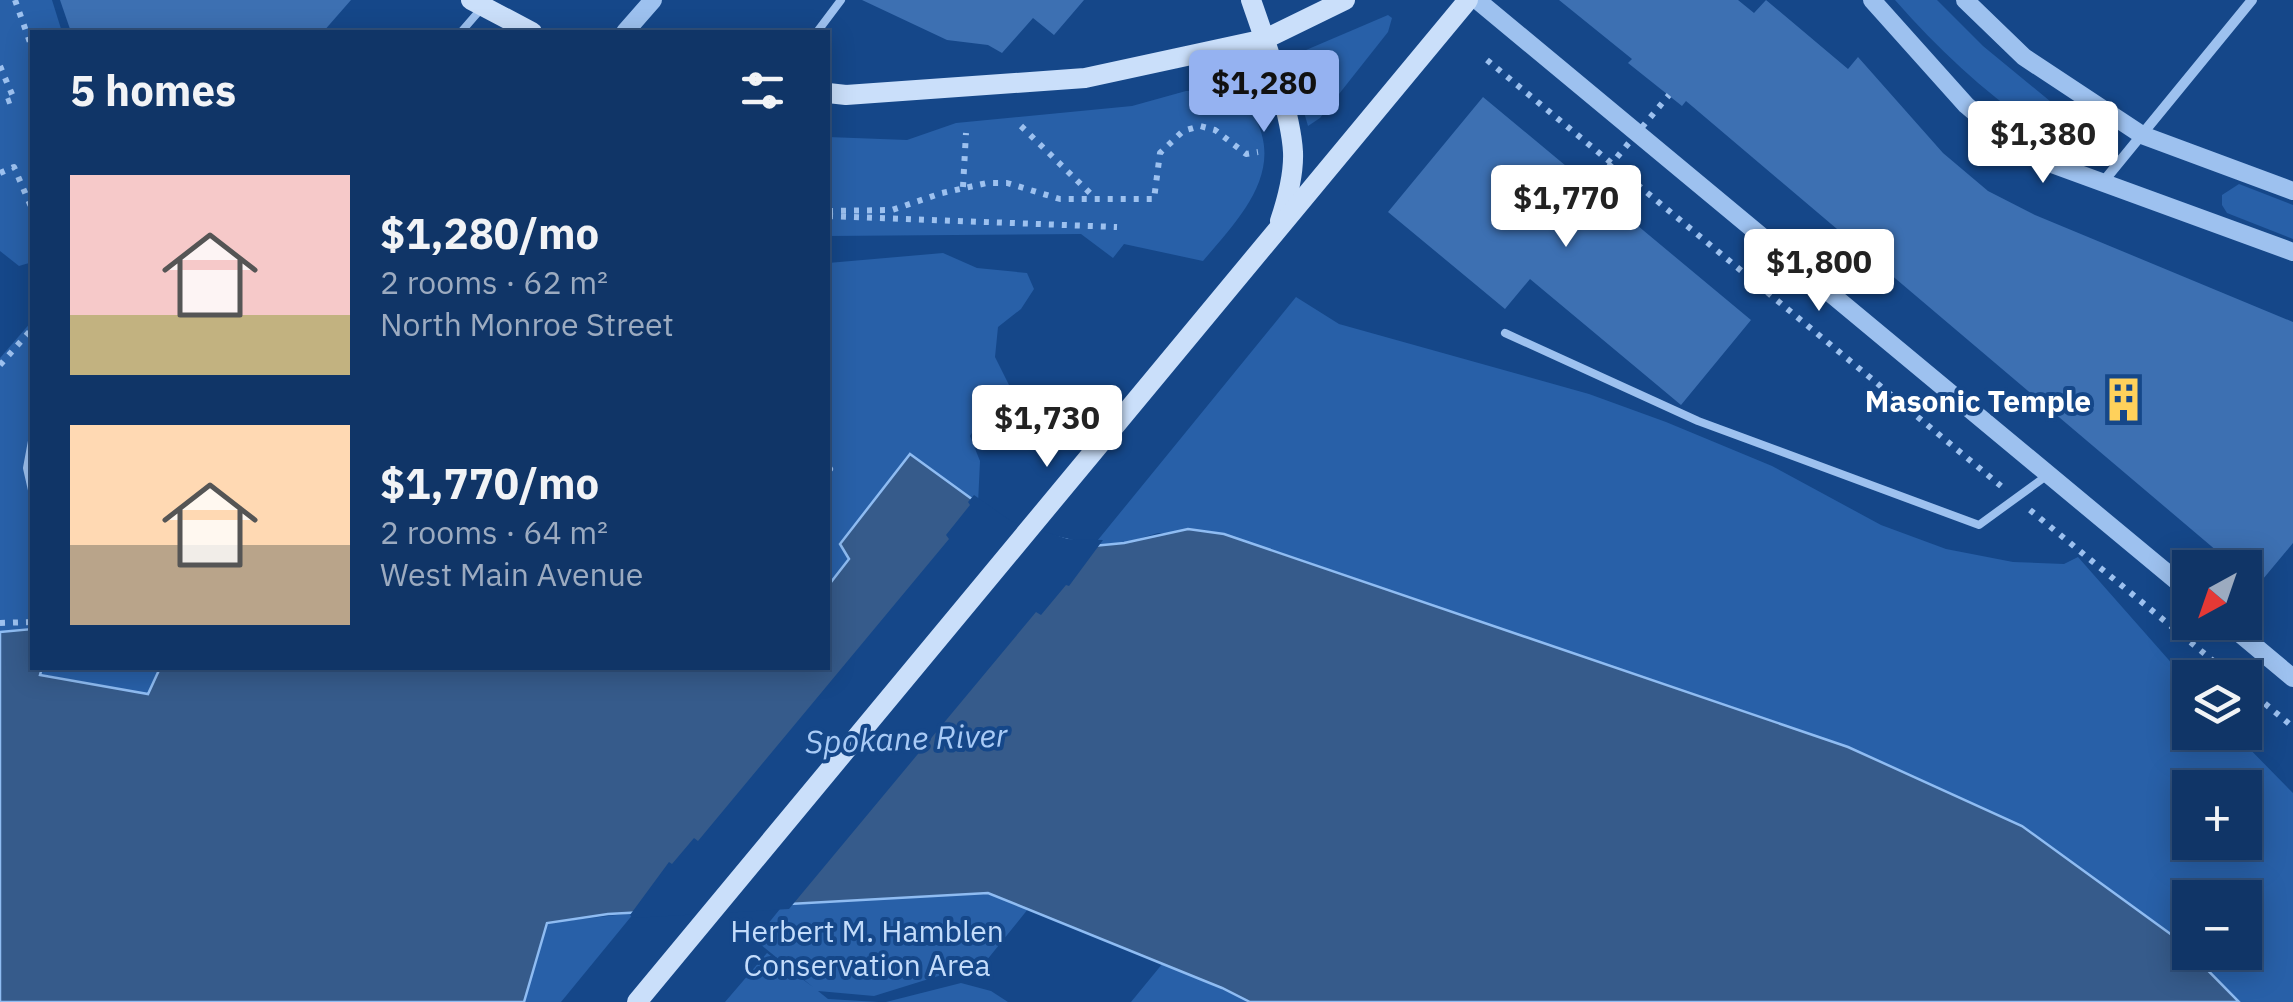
<!DOCTYPE html>
<html lang="en">
<head>
<meta charset="utf-8">
<style>
	body { margin:0; font-family:"IBM Plex Sans",sans-serif; background:#193d6d; color:#f1f3f6; height:100vh; display:flex; flex-direction:column; font-size:38px; white-space:nowrap }
	* { box-sizing:border-box; margin:0 }
	p { font-size:32px; color:#9cabc0 }
	.icon { flex:none; width:55px; height:55px; fill:none; stroke:currentColor; stroke-width:2; stroke-linecap:round; stroke-linejoin:round }
	.map { position:relative; flex:1; overflow:hidden }
	.sheet { position:absolute; left:30px; top:30px; width:800px; height:640px; display:flex; flex-direction:column; background:#103567; border-radius:0px; box-shadow:0 5px 25px #0003,0 0 0 2px #30507b }
	.sheet>* { flex:none }
	.needle { width:65px; rotate:220deg }
	.buttons { position:absolute; left:2172px; top:550px; display:grid; gap:20px }
	.buttons a { display:grid; place-items:center; width:90px; height:90px; border-radius:0px; background:#103567; box-shadow:0 5px 25px #0003,0 0 0 2px #30507b; font-size:50px }
	.price { position:absolute; translate:-50% -85px; padding:0 22px; border-radius:10px; background:#fff; color:#222; font-size:32px; line-height:65px; filter:drop-shadow(0 2px 5px #0008) }
	.price::after { content:''; position:absolute; left:50%; top:60px; width:30px; height:22px; margin-left:-15px; background:inherit; clip-path:polygon(0 0,100% 0,50% 100%) }
	.price.current { background:#95b2f1; color:#111 }
	ul { padding:0; list-style:none }
	li { display:flex; align-items:center; gap:30px; height:250px; padding:0 40px }
	li span { display:grid; place-items:center; flex:none; width:280px; height:200px; border-radius:0px; color:#555 }
	li>.icon { margin-inline-start:auto }
	span .icon { width:120px; height:120px; fill:#fffc; stroke-width:1 }
	li b { font-size:42px }
	h2 { display:flex; justify-content:space-between; align-items:center; height:120px; padding:0 40px; font-size:42px }
	.map>svg:first-child { display:block }
	.green { fill:#2860a8; fill-rule:evenodd }
	.water { fill:#365b8b; stroke:#8fbcf2; stroke-width:2.5 }
	.pier { fill:#154789 }
	.building { fill:#3d70b2 }
	.lines { fill:none; stroke-linecap:round; stroke-linejoin:round }
	.path { stroke:#9dc1ef; stroke-width:6; stroke-dasharray:5 8; stroke-linecap:butt }
	.service { stroke:#9dc1ef; stroke-width:8 }
	.minor { stroke:#9dc1ef; stroke-width:10 }
	.tertiary { stroke:#9dc1ef; stroke-width:18 }
	.secondary { stroke:#cadffa; stroke-width:20 }
	.path-bridge { stroke:#9dc1ef; stroke-width:6; stroke-dasharray:5 8; stroke-linecap:butt }
	.labels { text-anchor:middle; dominant-baseline:central; stroke-width:8; stroke-linejoin:round; paint-order:stroke }
	.poi-label { font-size:30px; font-weight:bold; fill:#fff; stroke:#154789; text-anchor:end }
	.park-label { font-size:30px; fill:#c3dcfb; stroke:#154789 }
	.water-label { font-size:32px; font-style:italic; fill:#a9cbf6; stroke:#154789 }
</style>
</head>
<body>
<div class="map">
<svg width="2293" height="1002" viewBox="0 0 2293 1002">
	<rect width="100%" height="100%" fill="#154789"/>
	<g class="green">
		<polygon points="0,0 52,0 62,32 32,32 32,272 29,263 19,266 0,251"/>
		<path d="M1895,0H1937L1983,46L2056,106L2059,113L2056,123L2038,129C1984,92 1939,50 1895,0Z"/>
		<polygon points="1388,15 1392,18 1388,32 1320,118 1308,126 1290,64 1292,56"/>
		<path d="M1215,90C1235,93 1249,104 1257,122C1283,176 1235,223 1203,261L1124,244L1113,258L1081,234L828,236V137L907,140L956,123L1132,106L1186,91Z"/>
		<polygon points="2239,184 2293,205 2293,239 2227,213 2222,205 2222,195"/>
		<polygon points="943,253 977,268 1027,273 1034,289 1021,309 998,327 995,357 1013,393 1006,414 978,423 970,436 980,461 978,504 849,559 828,586 828,263"/>
		<path d="M1296,297L1339,324L1589,394L1666,422L1772,466L1881,525L1946,549L2013,562L2064,564L2078,557L2190,684V732L2234,733L2293,793V1002H2239L2176,938L2022,826L1848,747L1224,534L1158,533L1124,543L1093,546ZM2190,788H2245V842H2190ZM2190,898H2245V952H2190Z"/>
		<polygon points="32,321 32,629 0,632 0,358"/>
		<polygon points="42,668 160,668 149,694 40,674"/>
		<polygon points="988,893 1028,909 978,971 961,969 874,996 818,991 828,999 879,1002 725,1002 767,953 813,987 755,940 784,904"/>
		<polygon points="634,913 561,1002 524,1002 547,923"/>
		<polygon points="1163,963 1250,1002 1131,1002"/>
		<polygon points="961,983 991,991 1008,1002 886,1002"/>
	</g>
	<polygon class="water" points="910,454 1009,526 1093,546 1124,543 1188,529 1224,534 1848,747 2022,826 2176,938 2239,1002 1250,1002 1222,988 988,893 608,914 547,923 524,1002 0,1002 0,632 32,629 32,668 42,668 40,675 148,694 160,668 828,668 828,586 849,559 840,544"/>
	<polygon class="pier" points="974,495 1011,521 1068,539 1103,540 1069,586 1066,585 1041,615 1036,612 789,909 633,918 630,915 669,862 672,864 694,838 698,841 949,539 946,535 970,505 968,502"/>
	<g class="building">
		<polygon points="60,0 351,0 323,32 71,32"/>
		<polygon points="862,0 1084,0 1054,35 1033,18 1002,53 988,45 947,40"/>
		<polygon points="1559,0 1738,0 1754,13 1766,0 1848,69 1858,57 1943,153 1988,191 2035,215 2293,322 2293,543 2258,585 2245,574 2245,568 2237,568 1686,101 1682,106 1628,63 1632,59"/>
		<polygon points="1483,97 1751,320 1681,405 1530,279 1505,309 1388,212"/>
	</g>
	<g class="lines">
		<g class="path">
			<polyline points="15,0 32,48"/>
			<polyline points="1487,60 2001,486"/>
			<polyline points="0,66 14,99 0,104"/>
			<polyline points="1021,126 1095,198"/>
			<polyline points="0,173 14,167 32,209"/>
			<polyline points="963,187 966,133"/>
			<polyline points="828,211 892,210 942,193 987,183 1007,183 1060,199 1154,199 1160,153 1183,131 1200,126 1215,130 1246,154 1258,152"/>
			<polyline points="828,216 1117,227"/>
			<polyline points="0,365 32,329"/>
			<polyline points="2030,510 2234,678"/>
			<polyline points="0,623 32,622"/>
			<polyline points="2245,687 2293,727"/>
		</g>
		<g class="service">
			<polyline points="461,32 481,9"/>
			<polyline points="817,32 841,0"/>
			<polyline points="1505,333 1698,421 1979,525 2049,474"/>
			<polyline points="32,441 27,468 32,490"/>
			<polyline points="828,468 829,469"/>
		</g>
		<polyline class="minor" points="2103,182 2252,0"/>
		<g class="tertiary">
			<polyline points="1477,0 2190,592"/>
			<polyline points="1872,0 1966,105 2006,139 2052,164 2293,252"/>
			<polyline points="1965,0 2024,57 2142,135 2293,191"/>
			<polyline points="625,32 653,0"/>
			<polyline points="2226,622 2293,678"/>
		</g>
		<g class="secondary">
			<polyline points="471,0 532,32"/>
			<path d="M1251,0C1265,40 1291,112 1293,152C1294,175 1287,200 1280,221"/>
			<polyline points="828,93 846,95 1085,78 1265,39 1345,0"/>
			<polyline points="637,1002 1468,0"/>
		</g>
		<polyline class="path-bridge" points="1592,187 1669,95"/>
	</g>
	<defs>
		<symbol id="building-bare" viewBox="-9 -9 18 18"><path d="M-4-6H4V6H1V3H-1V6H-4ZM-2.5-4.3h1.7v1.8h-1.7ZM.8-4.3h1.7v1.8H.8ZM-2.5-1h1.7V.8h-1.7ZM.8-1h1.7V.8H.8Z" fill="#ffd15b" stroke="#154789" stroke-width="2.5" paint-order="stroke"/></symbol>
	</defs>
	<g fill-rule="evenodd">
		<use href="#building-bare" x="2092" y="368" width="63" height="63"/>
	</g>
	<g class="labels">
		<g class="poi-label">
			<text x="2091" y="400">Masonic Temple</text>
		</g>
		<g class="park-label">
			<text x="867" y="930">Herbert M. Hamblen<tspan x="867" dy="34">Conservation Area</tspan></text>
		</g>
		<g class="water-label">
			<text transform="translate(906 738) rotate(-2)">Spokane River</text>
		</g>
	</g>
</svg>
<div class="buttons">
<a><svg class="needle" viewBox="-14 -14 28 28"><path d="M0-13l5 13h-10z" fill="#e53935"/><path d="M0 13l5-13h-10z" fill="#9cabc0"/></svg></a>
<a><svg class="icon" aria-label="layers" viewBox="0 0 24 24"><path d="M12 4l9 5-9 5-9-5zM3 14l9 5 9-5"/></svg></a>
<a>+</a>
<a>−</a>
</div>
<b class="price current" style="left:1264px;top:135px">$1,280</b>
<b class="price" style="left:2043px;top:186px">$1,380</b>
<b class="price" style="left:1566px;top:250px">$1,770</b>
<b class="price" style="left:1819px;top:314px">$1,800</b>
<b class="price" style="left:1047px;top:470px">$1,730</b>
<section class="sheet">
<h2>5 homes<svg class="icon" aria-label="filters" viewBox="0 0 24 24"><path d="M4 7h16M4 17h16"/><circle cx="9" cy="7" r="2"/><circle cx="15" cy="17" r="2"/></svg></h2>
<ul>
<li><span style="background:linear-gradient(#f6c9c9 70%,#c2b280 0)"><svg class="icon" aria-label="home" viewBox="0 0 24 24"><path d="M3 11l9-7 9 7M6 9v11h12V9"/></svg></span><div><b>$1,280/mo</b><p>2 rooms · 62 m²</p><p>North Monroe Street</p></div></li>
<li><span style="background:linear-gradient(#ffd9b3 60%,#b9a48a 0)"><svg class="icon" aria-label="home" viewBox="0 0 24 24"><path d="M3 11l9-7 9 7M6 9v11h12V9"/></svg></span><div><b>$1,770/mo</b><p>2 rooms · 64 m²</p><p>West Main Avenue</p></div></li>
</ul>
</section>
</div>
</body>
</html>
